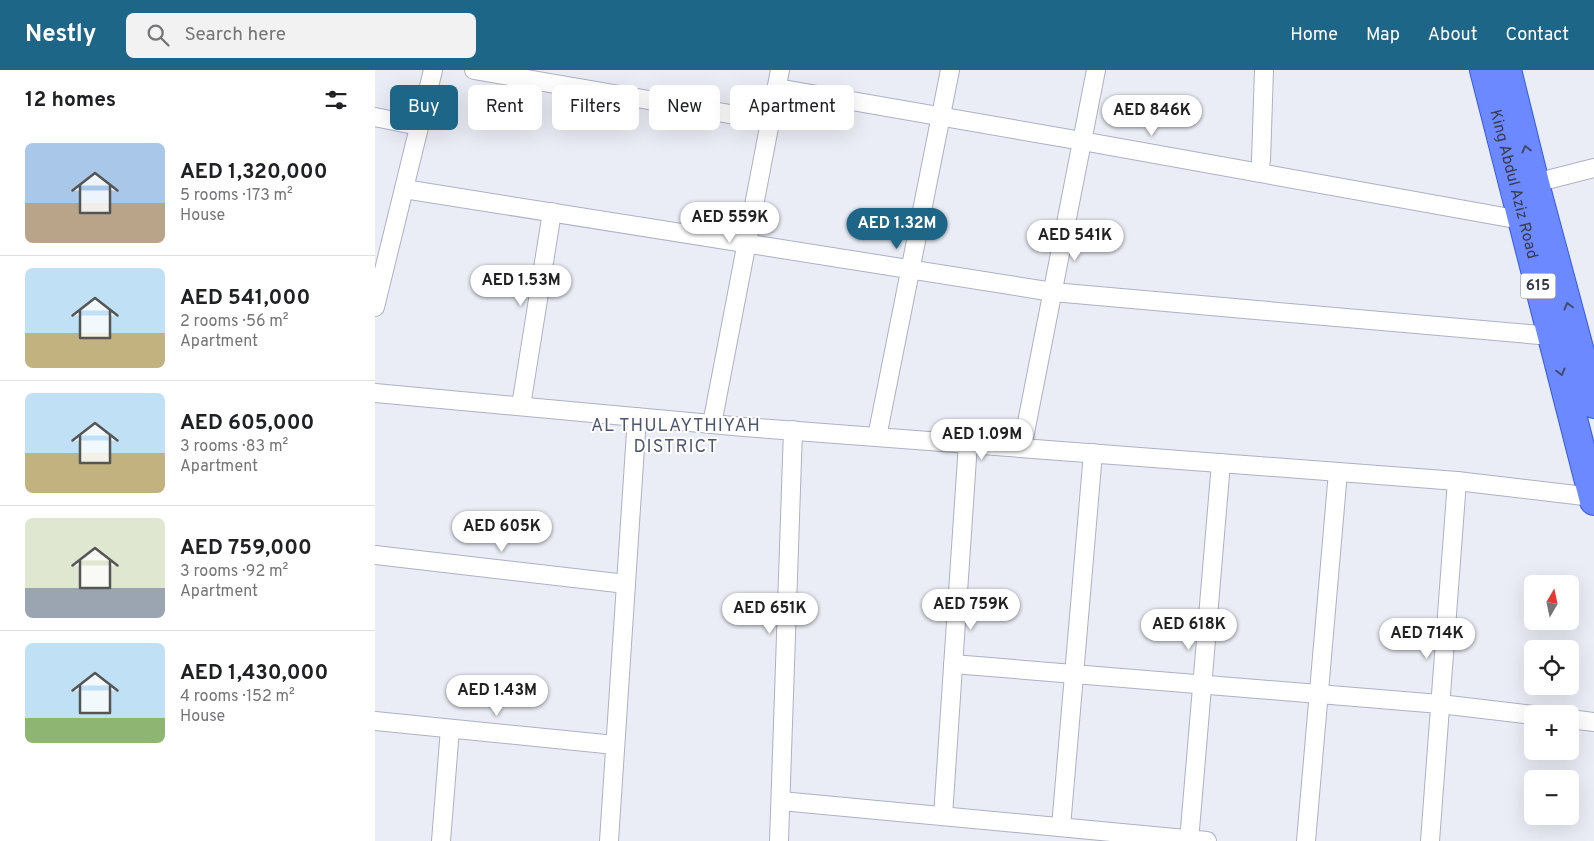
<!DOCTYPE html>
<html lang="en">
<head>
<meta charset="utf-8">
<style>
	body { margin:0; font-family:Overpass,sans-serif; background:#f2f2f2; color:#202124; height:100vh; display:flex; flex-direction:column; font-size:19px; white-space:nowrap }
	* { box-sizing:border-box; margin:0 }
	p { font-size:16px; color:#757577 }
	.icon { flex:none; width:28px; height:28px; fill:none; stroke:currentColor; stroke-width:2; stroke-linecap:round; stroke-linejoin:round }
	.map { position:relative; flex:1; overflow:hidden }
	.side { display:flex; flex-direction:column; background:#fff; width:375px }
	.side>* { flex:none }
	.guide { position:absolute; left:15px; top:15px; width:475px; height:45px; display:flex; gap:10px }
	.needle { width:32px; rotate:9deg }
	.buttons { position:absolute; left:1149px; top:505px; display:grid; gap:10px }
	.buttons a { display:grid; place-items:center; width:55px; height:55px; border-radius:8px; background:#fff; box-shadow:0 5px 20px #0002; font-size:25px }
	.price { position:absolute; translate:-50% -42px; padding:0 11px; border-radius:18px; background:#fff; color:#222; font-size:16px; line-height:32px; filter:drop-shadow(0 1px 2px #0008) }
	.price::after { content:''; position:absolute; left:50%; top:30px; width:15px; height:11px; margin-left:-8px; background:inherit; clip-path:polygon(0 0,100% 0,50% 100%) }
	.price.current { background:#1d6687; color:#fff }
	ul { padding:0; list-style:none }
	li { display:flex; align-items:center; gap:15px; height:125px; padding:0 25px }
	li+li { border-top:1px solid #e0e0e0 }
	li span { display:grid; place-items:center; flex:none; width:140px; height:100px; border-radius:8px; color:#555 }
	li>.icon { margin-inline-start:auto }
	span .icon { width:60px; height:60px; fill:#fffc; stroke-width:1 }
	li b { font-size:21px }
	h2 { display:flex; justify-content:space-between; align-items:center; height:60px; padding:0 25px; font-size:21px }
	.pill { padding:0 18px; border-radius:8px; background:#fff; box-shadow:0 5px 20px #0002; font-size:18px; line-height:45px }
	.pill.current { background:#1d6687; color:#fff }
	header { display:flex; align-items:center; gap:30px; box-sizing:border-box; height:70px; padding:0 25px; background:#1d6687; color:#fff }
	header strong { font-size:24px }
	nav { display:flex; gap:28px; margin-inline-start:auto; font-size:18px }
	.search { width:350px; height:45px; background:#f2f2f2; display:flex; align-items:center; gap:12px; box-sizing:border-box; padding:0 18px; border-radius:8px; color:#757577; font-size:19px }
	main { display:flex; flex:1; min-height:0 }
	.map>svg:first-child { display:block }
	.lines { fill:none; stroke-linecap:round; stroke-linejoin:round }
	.street-casing { stroke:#acb1c3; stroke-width:20 }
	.highway-casing { stroke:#325be9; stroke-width:30 }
	.street { stroke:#fff; stroke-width:18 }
	.highway { stroke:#6d89ff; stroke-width:28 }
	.oneway { stroke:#434b6f }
	.labels { text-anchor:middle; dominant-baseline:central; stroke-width:4; stroke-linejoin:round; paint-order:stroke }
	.shield { fill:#fff; stroke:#747681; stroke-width:1 }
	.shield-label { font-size:15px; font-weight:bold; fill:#383c4b }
	.street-label { font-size:16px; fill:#383c4b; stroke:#fff }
	.neighbourhood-label { font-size:18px; letter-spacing:1px; fill:#4e566f; stroke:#fff }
</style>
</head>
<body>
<header>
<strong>Nestly</strong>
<div class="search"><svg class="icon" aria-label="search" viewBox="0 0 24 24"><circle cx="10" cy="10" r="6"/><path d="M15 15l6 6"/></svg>Search here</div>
<nav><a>Home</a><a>Map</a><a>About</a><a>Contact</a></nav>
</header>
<main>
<section class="side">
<h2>12 homes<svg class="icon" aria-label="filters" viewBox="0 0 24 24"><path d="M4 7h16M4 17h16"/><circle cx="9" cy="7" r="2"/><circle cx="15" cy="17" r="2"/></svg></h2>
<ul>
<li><span style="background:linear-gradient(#a9c7e8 60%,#b9a48a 0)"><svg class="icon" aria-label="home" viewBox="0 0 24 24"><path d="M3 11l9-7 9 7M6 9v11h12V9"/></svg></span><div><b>AED 1,320,000</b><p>5 rooms · 173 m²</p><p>House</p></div></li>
<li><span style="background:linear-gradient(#bfe0f5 65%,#c2b280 0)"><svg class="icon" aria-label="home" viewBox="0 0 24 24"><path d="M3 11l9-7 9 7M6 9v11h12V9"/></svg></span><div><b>AED 541,000</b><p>2 rooms · 56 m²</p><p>Apartment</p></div></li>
<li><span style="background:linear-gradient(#bfe0f5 60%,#c2b280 0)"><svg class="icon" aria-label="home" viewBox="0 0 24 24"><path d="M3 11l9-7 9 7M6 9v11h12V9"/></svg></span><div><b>AED 605,000</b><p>3 rooms · 83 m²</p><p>Apartment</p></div></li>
<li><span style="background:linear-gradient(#dfe7d0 70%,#9aa5b1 0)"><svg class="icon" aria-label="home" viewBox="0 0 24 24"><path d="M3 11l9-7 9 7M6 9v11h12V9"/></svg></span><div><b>AED 759,000</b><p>3 rooms · 92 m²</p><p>Apartment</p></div></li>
<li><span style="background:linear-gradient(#bfe0f5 75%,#8fb573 0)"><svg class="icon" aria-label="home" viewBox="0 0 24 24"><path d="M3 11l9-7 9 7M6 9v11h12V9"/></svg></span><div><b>AED 1,430,000</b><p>4 rooms · 152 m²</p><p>House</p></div></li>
</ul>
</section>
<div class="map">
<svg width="1219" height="771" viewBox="0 0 1219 771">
	<rect width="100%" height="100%" fill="#ebedf6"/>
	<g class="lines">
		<defs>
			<g id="street">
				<polyline points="99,0 395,51"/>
				<polyline points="402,18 707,71 1146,150"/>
				<polyline points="0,47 44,56"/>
				<polyline points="886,91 889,0"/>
				<polyline points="1160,113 1219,98"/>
				<polyline points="29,119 678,222 1176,266"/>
				<polyline points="0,237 58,0"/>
				<polyline points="0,323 369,357 1082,411 1218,427"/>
				<polyline points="146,336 177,142"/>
				<polyline points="337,354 405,0"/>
				<polyline points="502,367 575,0"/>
				<polyline points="647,378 721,0"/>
				<polyline points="0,485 251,514"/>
				<polyline points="578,594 1065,634 1158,645"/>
				<polyline points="1195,649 1219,652"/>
				<polyline points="0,651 240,675"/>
				<polyline points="406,731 832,771"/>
				<polyline points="568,746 593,373"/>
				<polyline points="686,757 718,383"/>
				<polyline points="66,771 75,659"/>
				<polyline points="234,771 262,347"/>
				<polyline points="404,771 418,360"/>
				<polyline points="814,771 846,393"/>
				<polyline points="931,771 963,402"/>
				<polyline points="1055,771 1082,411"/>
			</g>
			<g id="highway">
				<path id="s1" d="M1109,0L1219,431"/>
				<polyline points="1132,0 1163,125 1219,334"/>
			</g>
		</defs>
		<use href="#street" class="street-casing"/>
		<use href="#highway" class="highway-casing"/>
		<use href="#street" class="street"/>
		<use href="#highway" class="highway"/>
	</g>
	<defs><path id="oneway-chevron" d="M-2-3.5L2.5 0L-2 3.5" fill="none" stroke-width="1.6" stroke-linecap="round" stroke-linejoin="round" transform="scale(1.25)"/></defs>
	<g class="oneway">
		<use href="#oneway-chevron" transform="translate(1151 79) rotate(-104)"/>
		<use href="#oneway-chevron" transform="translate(1193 236) rotate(-105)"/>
		<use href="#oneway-chevron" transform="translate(1186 302) rotate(75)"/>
	</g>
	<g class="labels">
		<rect class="shield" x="1145.5" y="203.5" width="35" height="25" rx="4"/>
		<g class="shield-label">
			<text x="1163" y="216">615</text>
		</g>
		<g class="street-label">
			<text stroke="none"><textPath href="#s1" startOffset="118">King Abdul Aziz Road</textPath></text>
		</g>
		<g class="neighbourhood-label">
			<text x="301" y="356">AL THULAYTHIYAH<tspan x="301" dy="21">DISTRICT</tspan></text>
		</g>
	</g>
</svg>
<div class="buttons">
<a><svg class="needle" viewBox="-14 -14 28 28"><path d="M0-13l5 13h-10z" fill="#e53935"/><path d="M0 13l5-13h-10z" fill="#757577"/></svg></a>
<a><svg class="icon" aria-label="locate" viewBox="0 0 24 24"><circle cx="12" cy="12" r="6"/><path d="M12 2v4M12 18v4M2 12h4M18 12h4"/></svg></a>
<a>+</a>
<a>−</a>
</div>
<b class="price" style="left:777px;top:67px">AED 846K</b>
<b class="price" style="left:355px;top:174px">AED 559K</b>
<b class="price current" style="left:522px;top:180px">AED 1.32M</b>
<b class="price" style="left:700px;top:192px">AED 541K</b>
<b class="price" style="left:146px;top:237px">AED 1.53M</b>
<b class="price" style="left:607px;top:391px">AED 1.09M</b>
<b class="price" style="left:127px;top:483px">AED 605K</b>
<b class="price" style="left:596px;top:561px">AED 759K</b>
<b class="price" style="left:395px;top:565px">AED 651K</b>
<b class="price" style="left:814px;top:581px">AED 618K</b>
<b class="price" style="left:1052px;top:590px">AED 714K</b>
<b class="price" style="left:122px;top:647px">AED 1.43M</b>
<div class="guide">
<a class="pill current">Buy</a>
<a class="pill">Rent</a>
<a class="pill">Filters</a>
<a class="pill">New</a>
<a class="pill">Apartment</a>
</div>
</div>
</main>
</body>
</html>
